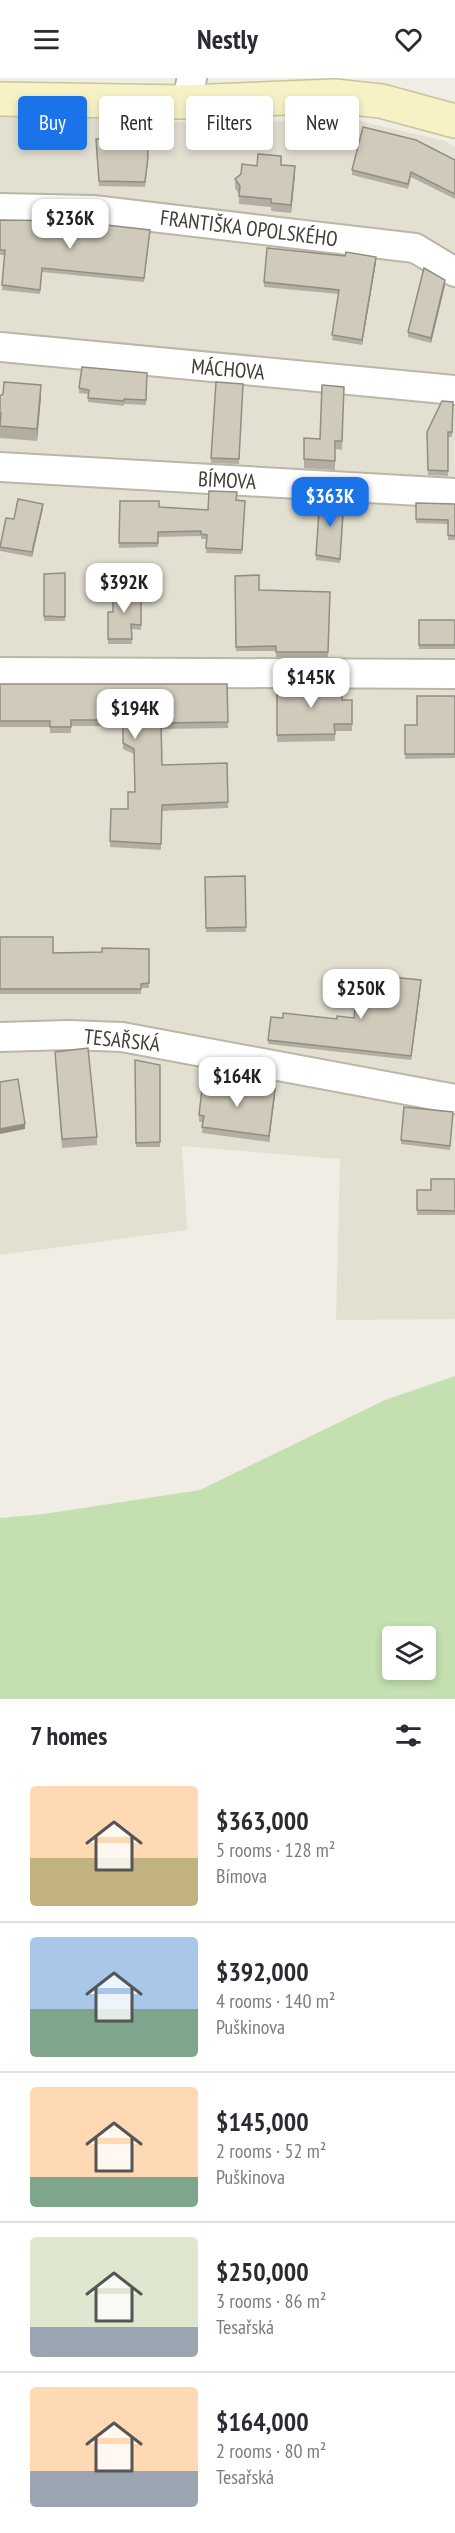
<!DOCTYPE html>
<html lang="en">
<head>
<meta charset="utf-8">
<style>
	body { margin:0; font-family:"PT Sans Narrow",sans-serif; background:#f7f7f7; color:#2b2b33; height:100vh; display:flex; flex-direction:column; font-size:22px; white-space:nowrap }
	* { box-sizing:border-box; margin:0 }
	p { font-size:20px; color:#7c7c81 }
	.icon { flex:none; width:33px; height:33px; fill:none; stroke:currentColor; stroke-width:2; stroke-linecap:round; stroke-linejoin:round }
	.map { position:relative; height:1621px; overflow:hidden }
	.drawer { display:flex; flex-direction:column; background:#fff; flex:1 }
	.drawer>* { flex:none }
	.banner { position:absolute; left:18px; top:18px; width:420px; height:54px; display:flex; gap:12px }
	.controls { position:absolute; left:382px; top:1548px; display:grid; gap:12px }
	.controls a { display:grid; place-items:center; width:54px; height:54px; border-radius:6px; background:#fff; box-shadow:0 3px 9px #0003; font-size:30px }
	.price { position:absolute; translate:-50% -51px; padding:0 14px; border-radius:12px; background:#fff; color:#222; font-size:20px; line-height:39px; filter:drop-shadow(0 2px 3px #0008) }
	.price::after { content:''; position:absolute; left:50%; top:36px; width:18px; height:14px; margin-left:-9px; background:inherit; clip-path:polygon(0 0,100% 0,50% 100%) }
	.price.active { background:#1a73e8; color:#fff }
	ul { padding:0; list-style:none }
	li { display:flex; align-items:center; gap:18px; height:150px; padding:0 30px }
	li+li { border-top:2px solid #e1e1e2 }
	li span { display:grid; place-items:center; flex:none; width:168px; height:120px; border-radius:6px; color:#555 }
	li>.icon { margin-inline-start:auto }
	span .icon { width:72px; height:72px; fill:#fffc; stroke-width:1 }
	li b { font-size:26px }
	h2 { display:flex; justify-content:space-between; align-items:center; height:72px; padding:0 30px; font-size:26px }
	.pill { padding:0 21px; border-radius:6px; background:#fff; box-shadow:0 3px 9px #0003; font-size:21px; line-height:54px }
	.pill.active { background:#1a73e8; color:#fff }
	header { display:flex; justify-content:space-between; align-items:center; height:78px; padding:0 30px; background:#fff; font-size:27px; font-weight:600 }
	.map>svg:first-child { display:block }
	.residential { fill:#e3e0d2 }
	.green { fill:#c4e0b1; fill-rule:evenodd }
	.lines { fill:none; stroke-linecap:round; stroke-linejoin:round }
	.minor-casing { stroke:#bab6a8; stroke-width:32 }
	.secondary-casing { stroke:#cac398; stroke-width:36 }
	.minor { stroke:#fff; stroke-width:28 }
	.secondary { stroke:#f7f2c6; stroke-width:33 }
	.wall { fill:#b3aea1 }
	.shaded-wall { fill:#928d83 }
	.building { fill:#d0cabb; stroke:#928d83; stroke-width:1.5 }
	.labels { text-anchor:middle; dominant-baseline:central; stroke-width:4.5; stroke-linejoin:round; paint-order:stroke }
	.street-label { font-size:21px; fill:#413e35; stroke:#fff }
</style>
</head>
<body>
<header><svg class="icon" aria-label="menu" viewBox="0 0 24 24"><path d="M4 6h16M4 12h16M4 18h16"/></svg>Nestly<svg class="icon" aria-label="heart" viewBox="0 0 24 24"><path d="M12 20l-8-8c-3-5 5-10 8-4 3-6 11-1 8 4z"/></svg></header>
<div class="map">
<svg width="455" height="1621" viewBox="0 0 455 1621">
	<rect width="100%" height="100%" fill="#efede4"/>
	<polygon class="residential" points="0,36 170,44 359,43 445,63 455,69 455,1241 336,1242 340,1081 182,1068 187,1152 0,1177"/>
	<path class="green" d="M455,1298V1621H0V1440L44,1436L200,1412L385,1322ZM393,1558H426V1592H393Z"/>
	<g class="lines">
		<defs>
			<g id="minor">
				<polyline points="186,24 192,0"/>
				<polyline points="0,130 93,132 415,170 455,194"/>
				<polyline points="0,269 455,312"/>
				<polyline points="0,389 455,415"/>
				<polyline points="0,594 455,596"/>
				<polyline points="0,959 68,957 122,959 455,1021"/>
			</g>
			<polyline id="secondary" points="0,21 186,24 334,18 381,23 455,43"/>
		</defs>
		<use href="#minor" class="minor-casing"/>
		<use href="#secondary" class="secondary-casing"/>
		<use href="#minor" class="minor"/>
		<use href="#secondary" class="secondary"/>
	</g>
	<g class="wall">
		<polygon points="96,66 148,84 145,109 99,108"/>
		<polygon points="455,82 455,121 411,99 408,111 352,97 352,92"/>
		<polygon points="281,87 295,97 291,135 271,133 271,129 239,126 239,116 235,110 235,101 257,88"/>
		<polygon points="0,142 150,156 144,204 42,194 40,216 2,212 5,177 0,177"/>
		<polygon points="376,184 362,267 332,262 339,216 264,209 264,204"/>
		<polygon points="445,207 431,265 408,259 408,254"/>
		<polygon points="147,295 146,327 124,326 124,328 88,324 88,316 79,315 79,310"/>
		<polygon points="216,304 243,306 239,386 211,385"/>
		<polygon points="344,309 342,372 335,371 335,392 304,390 304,360 320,361"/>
		<polygon points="0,318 41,319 37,363 0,360"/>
		<polygon points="453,324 452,359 448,359 448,398 428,397 427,354"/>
		<polygon points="344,421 340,485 316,482 316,477"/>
		<polygon points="237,422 245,423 242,476 206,475 207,461 201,461 201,458 158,459 158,469 119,470 120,423 159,429 208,432"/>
		<polygon points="416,425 455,426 455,462 448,462 448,446 416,445"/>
		<polygon points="43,430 32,479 0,473 0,469"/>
		<polygon points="65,495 65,543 44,543 44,496"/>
		<polygon points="235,498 259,512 330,514 328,579 276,579 276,573 236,573"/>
		<polygon points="141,513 141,552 131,551 132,566 108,566 108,534 113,534"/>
		<rect x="419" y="542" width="36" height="29"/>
		<polygon points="277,605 342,622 352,622 352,653 335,653 335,663 277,664"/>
		<polygon points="0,606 227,606 228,650 161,651 162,687 227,685 228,730 162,733 161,772 110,769 111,731 128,731 135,714 134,676 123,671 123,648 71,648 71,655 50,655 50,649 0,649"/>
		<polygon points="455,618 455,680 405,681 405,647 417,647"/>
		<polygon points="245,798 246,854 206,854 205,799"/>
		<polygon points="0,859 53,875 102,874 149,871 149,910 141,910 141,916 0,916"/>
		<polygon points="421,907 411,982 268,966 268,962 283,940 337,941 354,940"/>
		<polygon points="55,974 97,1059 97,1067 62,1070"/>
		<polygon points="135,982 160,987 160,1069 136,1069"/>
		<polygon points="275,1017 269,1064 202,1055 203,1044 199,1044 199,1037"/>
		<polygon points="453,1034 450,1072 401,1066 401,1062"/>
		<polygon points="455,1101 455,1137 417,1137 417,1112 431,1112"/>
	</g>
	<g class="shaded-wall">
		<polygon points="295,88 295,97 291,135 291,127"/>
		<polygon points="376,179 376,184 362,267 362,262"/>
		<polygon points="445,202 445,207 431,265 431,260"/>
		<polygon points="41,307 41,319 37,363 37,351"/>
		<polygon points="43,426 43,430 32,479 32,474"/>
		<polygon points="421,902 421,907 411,982 411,978"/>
		<polygon points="275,1011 275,1017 269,1064 269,1058"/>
		<polygon points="25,1046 25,1051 0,1056 0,1051"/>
	</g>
	<g class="building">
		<polygon points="363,49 416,62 455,82 455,116 411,94 408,106 352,92"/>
		<polygon points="147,58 148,79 145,104 99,103 96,61"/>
		<polygon points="258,76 281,78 281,87 295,88 291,127 271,125 271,121 239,118 240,108 235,101 241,96 242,86 257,88"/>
		<polygon points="0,142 71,143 150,152 144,200 42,190 40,212 2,207 5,172 0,172"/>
		<polygon points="267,170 345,178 346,174 376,179 362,262 332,257 339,212 264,204"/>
		<polygon points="424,190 445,202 431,260 408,254"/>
		<polygon points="82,289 147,295 146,322 124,321 124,323 88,320 89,312 79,310"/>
		<polygon points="4,304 41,307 37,351 0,348 1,335 0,334 0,318 3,316"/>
		<polygon points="216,304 243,306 239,381 211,380"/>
		<polygon points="322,307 344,309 342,363 335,363 335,383 304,381 304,360 320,361"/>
		<polygon points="442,323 453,324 452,354 448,354 448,393 428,392 427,354"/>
		<polygon points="209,413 237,414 236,422 245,423 242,472 206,470 207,457 201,456 201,453 158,454 158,465 119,465 120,423 159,423 159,429 208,432"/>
		<polygon points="320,419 344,421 340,481 316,477"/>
		<polygon points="18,421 43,426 32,474 0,469 6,440 14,441"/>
		<polygon points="416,425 455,426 455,458 448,457 448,442 416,441"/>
		<polygon points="65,495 65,539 44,538 44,496"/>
		<polygon points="259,497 259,512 330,514 328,574 276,574 276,568 236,569 235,498"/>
		<polygon points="113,512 141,513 141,547 131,546 132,561 108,561 108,534 113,534"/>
		<rect x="419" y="542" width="36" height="25"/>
		<polygon points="277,605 342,605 342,622 352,622 352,646 334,646 335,656 277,657"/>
		<polygon points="0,606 227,606 228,644 161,645 162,687 227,685 228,724 162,727 161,766 110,763 111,731 128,731 128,714 135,714 134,671 123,665 123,642 71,642 71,649 50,649 50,643 0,643"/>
		<polygon points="417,618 455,618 455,676 405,676 405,647 417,647"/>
		<polygon points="245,798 246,849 206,850 205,799"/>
		<polygon points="0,859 53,859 53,875 102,874 102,870 149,871 149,905 141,906 141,911 0,911"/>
		<polygon points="359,896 421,902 411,978 268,962 271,939 283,940 283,935 337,941 337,938 354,940"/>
		<polygon points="88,970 97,1059 62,1061 55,974"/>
		<polygon points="135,982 160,987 160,1064 136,1065"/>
		<polygon points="18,1001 25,1046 0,1051 0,1004"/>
		<polygon points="203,1002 275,1011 269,1058 202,1049 204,1038 199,1037"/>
		<polygon points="404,1029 453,1034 450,1068 401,1062"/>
		<polygon points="431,1101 455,1101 455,1133 417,1132 417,1112 431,1112"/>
	</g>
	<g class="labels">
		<g class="street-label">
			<text transform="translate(249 150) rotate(7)">FRANTIŠKA OPOLSKÉHO</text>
			<text transform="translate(228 291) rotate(5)">MÁCHOVA</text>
			<text transform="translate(227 402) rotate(3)">BÍMOVA</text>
			<text transform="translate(122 962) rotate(6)">TESAŘSKÁ</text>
		</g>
	</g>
</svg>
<div class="controls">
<a><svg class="icon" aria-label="layers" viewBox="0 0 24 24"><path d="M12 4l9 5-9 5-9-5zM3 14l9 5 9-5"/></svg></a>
</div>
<b class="price" style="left:70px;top:172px">$236K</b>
<b class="price active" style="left:330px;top:450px">$363K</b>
<b class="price" style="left:124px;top:536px">$392K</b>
<b class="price" style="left:311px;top:631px">$145K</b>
<b class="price" style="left:135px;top:662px">$194K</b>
<b class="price" style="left:361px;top:942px">$250K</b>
<b class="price" style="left:237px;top:1030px">$164K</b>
<div class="banner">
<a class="pill active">Buy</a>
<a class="pill">Rent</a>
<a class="pill">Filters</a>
<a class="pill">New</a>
</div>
</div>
<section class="drawer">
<h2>7 homes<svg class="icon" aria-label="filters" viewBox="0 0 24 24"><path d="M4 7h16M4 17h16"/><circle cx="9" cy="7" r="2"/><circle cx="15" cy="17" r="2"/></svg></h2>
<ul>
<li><span style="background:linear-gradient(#ffd9b3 60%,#c2b280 0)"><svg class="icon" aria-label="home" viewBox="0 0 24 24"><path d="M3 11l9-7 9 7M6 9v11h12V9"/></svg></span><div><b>$363,000</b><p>5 rooms · 128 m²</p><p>Bímova</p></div></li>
<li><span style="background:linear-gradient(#a9c7e8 60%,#7fa58c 0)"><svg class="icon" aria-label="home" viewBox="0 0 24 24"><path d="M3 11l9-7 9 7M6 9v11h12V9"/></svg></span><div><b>$392,000</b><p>4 rooms · 140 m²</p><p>Puškinova</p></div></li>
<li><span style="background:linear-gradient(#ffd9b3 75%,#7fa58c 0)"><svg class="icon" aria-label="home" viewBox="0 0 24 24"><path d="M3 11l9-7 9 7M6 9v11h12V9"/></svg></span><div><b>$145,000</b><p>2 rooms · 52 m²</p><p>Puškinova</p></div></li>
<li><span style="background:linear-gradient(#dfe7d0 75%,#9aa5b1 0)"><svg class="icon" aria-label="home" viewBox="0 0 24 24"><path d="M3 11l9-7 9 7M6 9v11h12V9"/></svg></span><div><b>$250,000</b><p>3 rooms · 86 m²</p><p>Tesařská</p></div></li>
<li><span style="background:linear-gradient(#ffd9b3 70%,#9aa5b1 0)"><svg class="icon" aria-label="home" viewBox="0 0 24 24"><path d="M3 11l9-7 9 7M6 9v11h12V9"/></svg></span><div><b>$164,000</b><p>2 rooms · 80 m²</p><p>Tesařská</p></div></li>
</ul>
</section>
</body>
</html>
